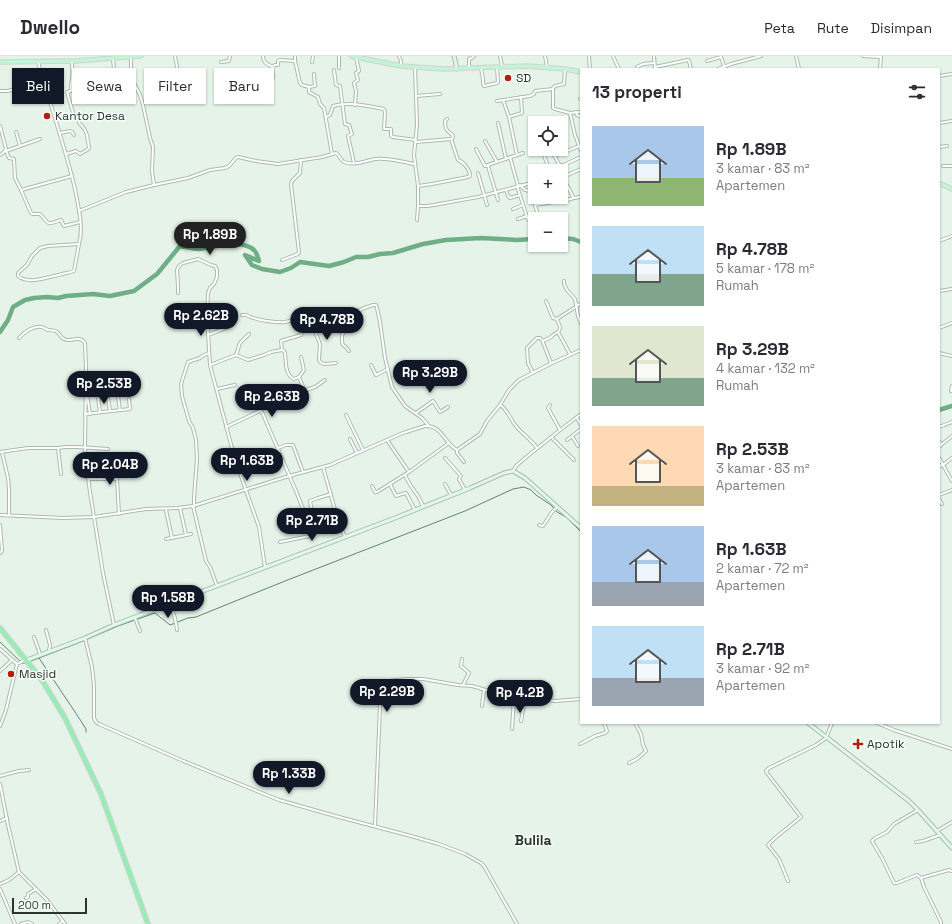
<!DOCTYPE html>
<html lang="id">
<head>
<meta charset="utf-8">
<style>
	body { margin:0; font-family:"Space Grotesk",sans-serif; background:#f7f7f7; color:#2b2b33; height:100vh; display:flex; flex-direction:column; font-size:15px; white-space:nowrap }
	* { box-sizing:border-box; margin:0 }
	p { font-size:13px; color:#7c7c81 }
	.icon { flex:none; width:22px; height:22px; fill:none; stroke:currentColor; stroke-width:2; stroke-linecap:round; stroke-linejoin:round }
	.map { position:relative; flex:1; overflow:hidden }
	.details { position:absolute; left:580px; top:12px; width:360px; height:656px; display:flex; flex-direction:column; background:#fff; border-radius:0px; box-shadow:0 1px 3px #0004 }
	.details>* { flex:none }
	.hud { position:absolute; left:12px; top:12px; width:380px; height:36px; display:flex; gap:8px }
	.tools { position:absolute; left:528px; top:60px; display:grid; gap:8px }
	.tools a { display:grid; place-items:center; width:40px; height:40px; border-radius:0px; background:#fff; box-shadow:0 1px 3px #0004; font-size:20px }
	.scale { position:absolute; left:12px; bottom:10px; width:75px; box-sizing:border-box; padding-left:4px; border:2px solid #2e332f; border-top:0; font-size:11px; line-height:14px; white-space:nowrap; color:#2e332f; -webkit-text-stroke:3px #f6fff9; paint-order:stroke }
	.price { position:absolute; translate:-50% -34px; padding:0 9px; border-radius:14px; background:#111827; color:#fff; font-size:13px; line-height:26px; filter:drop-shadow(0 1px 2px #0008) }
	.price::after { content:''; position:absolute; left:50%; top:24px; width:12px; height:9px; margin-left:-6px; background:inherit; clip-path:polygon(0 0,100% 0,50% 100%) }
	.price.on { background:#222; color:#fff }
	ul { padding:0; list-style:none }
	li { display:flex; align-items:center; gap:12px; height:100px; padding:0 12px }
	li span { display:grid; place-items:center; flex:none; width:112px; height:80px; border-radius:0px; color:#555 }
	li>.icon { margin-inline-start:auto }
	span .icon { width:48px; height:48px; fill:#fffc; stroke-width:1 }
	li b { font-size:17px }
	h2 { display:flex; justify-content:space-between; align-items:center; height:48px; padding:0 12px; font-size:17px }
	.pill { padding:0 14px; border-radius:0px; background:#fff; box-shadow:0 1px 3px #0004; font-size:14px; line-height:36px }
	.pill.on { background:#111827; color:#fff }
	header { display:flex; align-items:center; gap:24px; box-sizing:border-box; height:56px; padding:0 20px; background:#fff; border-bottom:1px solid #e1e1e2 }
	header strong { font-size:19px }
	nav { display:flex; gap:22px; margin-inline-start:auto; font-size:14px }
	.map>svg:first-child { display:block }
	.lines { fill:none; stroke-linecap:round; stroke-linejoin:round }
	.stream { stroke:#5c896c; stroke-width:1 }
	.river { stroke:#70ae86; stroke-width:4.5 }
	.street-casing { stroke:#adbab1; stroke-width:4 }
	.secondary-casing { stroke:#adbab1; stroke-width:5 }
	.primary-casing { stroke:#d1d2d1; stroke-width:5.5 }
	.highway-casing { stroke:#d1d2d1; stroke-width:6 }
	.street { stroke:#fff; stroke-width:2 }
	.secondary { stroke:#e0fae9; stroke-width:3 }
	.primary { stroke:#c1f5d3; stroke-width:3.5 }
	.highway { stroke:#97eeb5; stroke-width:4 }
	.poi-dot { fill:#af200d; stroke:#f6fff9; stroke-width:1.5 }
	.labels { text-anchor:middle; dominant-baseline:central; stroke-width:3; stroke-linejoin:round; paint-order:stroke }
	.poi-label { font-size:12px; fill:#2e332f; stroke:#f6fff9; text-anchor:start }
	.quarter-label { font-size:14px; font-weight:bold; fill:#2e332f; stroke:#f6fff9 }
</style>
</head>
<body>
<header>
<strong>Dwello</strong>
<nav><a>Peta</a><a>Rute</a><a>Disimpan</a></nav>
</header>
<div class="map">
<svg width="952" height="868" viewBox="0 0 952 868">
	<rect width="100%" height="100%" fill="#e5f3e9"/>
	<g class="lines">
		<g class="stream">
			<polyline points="0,586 22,607 25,607"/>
			<polyline points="39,602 83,585 118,570 155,557 170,569 188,562 196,561 285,525 465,455 513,433 524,431 531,434 536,439 551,449 557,456 566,461 581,476"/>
			<polyline points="31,605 39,602 81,665 86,673 86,676"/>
		</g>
		<g class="river">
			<polyline points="561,182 573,183 581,186"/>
			<path d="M0,276L8,264L13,251L25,244L34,242L47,241L58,242L66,240L93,238L110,240L134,235L157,218L180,190C186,191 193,193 199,193C215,191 241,182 254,194C256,196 258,201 259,205L245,199L252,209L262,213L280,216L291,212L300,206L329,210L344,206L356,201H368L380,198L393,197L423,188L446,184L481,182L518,184L531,183L535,180"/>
			<polyline points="939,354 952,350"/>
		</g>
		<defs>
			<g id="street">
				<polyline points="175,0 177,11"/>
				<path d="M263,0C263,7 267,8 273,11L275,9H278V5L280,4L295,5"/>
				<polyline points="295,0 295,5 300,27 302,29 309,31 309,36 318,41 320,48 324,52 332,98"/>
				<polyline points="339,0 339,12"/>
				<polyline points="399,0 401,5 401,10"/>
				<polyline points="500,0 502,10"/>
				<polyline points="545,0 547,11"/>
				<polyline points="589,0 590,13"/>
				<polyline points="613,0 619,13"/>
				<polyline points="654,0 655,13"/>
				<polyline points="796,0 799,13"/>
				<polyline points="863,0 881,1"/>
				<path d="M131,1V11L134,19L133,22V25L140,39L143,49L150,82L153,91L152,115L154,129L188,122L210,114L225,112L229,110L236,102L238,101L256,105L278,108L322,101L336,97C340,99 340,104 344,106C354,110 365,105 375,103C388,101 402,106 415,108"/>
				<polyline points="721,1 725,13"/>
				<polyline points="113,3 114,13"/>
				<polyline points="707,5 721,1"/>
				<path d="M38,6C50,49 65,90 75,133C78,150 84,171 79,188L48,190L40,192L32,200L27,209L18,217V220C29,229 47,221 59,219C64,217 69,217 74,215L79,188"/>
				<polyline points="221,6 229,5 230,0"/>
				<polyline points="312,6 313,0"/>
				<polyline points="272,11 273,22"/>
				<polyline points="415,11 417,69 414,99 418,130 418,150 417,164"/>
				<polyline points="637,11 643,8 654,7"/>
				<polyline points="655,11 688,4 689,5 691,13"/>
				<polyline points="469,12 469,3 472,2 474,0"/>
				<polyline points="481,12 483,23 483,28 484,30 497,27 498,26 497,11"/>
				<polyline points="718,13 731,8 761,0"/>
				<polyline points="880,13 881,0"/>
				<polyline points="334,14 336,29 340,30 345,68 349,69 352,78 348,80 354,107"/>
				<polyline points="939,20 952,18"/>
				<polyline points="309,31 315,30 314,18"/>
				<polyline points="553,32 555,30 564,28 565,13"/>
				<polyline points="0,35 7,35 16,33 21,34 32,33 45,30"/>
				<polyline points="416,40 440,38"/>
				<polyline points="580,43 581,43"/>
				<polyline points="503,44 509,61 517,99"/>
				<polyline points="497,45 530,40 534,38 535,35 553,33 553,52 555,53 570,57 575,79 581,95"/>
				<polyline points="355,49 356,35 354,27 358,24 356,17 359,15 356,1"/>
				<polyline points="576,56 577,59 581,61"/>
				<polyline points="570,57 581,56"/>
				<path d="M326,61L330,59L333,50C349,45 368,50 384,53L385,56L384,73H391V80L393,81L416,84"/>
				<polyline points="509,61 522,57 521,41"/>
				<path d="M447,63L445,65C445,68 445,73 448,75C450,78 452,77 453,80L452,83"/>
				<polyline points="498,67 506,103"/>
				<polyline points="939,67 952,65"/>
				<polyline points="0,70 6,93 4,96 0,99"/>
				<polyline points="16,76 20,90"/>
				<polyline points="60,77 70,75 72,76 74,79"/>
				<polyline points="485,85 497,106"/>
				<path d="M416,86L451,83L458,104C464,106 470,114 470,120L468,121L432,128L418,130"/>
				<polyline points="939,91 947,90"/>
				<polyline points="6,93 6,95 40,83"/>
				<polyline points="476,93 485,110 523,97"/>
				<polyline points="6,95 9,102 14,103 15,122 21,134 72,120"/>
				<polyline points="543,97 548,110"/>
				<path d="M66,98L76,95L80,98L87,94L89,92L87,79L85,74L82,70L80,68L77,62L74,60L67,36L71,35C70,27 72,28 72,22C73,17 72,11 72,5"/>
				<polyline points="541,98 548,95 552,96 559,108 561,110 581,101"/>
				<polyline points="555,100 579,90"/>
				<polyline points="510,101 518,130"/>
				<polyline points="488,110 498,144"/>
				<polyline points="943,110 952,110"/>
				<polyline points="478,117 487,149"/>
				<polyline points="561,121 563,121 573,141 575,142 579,141 581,141"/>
				<polyline points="563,121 581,113"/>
				<polyline points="520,129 525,134 530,135 532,139"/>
				<polyline points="517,130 528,164"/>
				<polyline points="561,133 568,132"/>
				<path d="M21,134L31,157L33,158H40C50,169 46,169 61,164L64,170L80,166"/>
				<polyline points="506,134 508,140 510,142 520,139"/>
				<polyline points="535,149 532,139 535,138"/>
				<polyline points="418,150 427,150 434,149 478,141 535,126"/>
				<polyline points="513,153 523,149"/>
				<polyline points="79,155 126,136 154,129"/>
				<polyline points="518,163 527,160"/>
				<polyline points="539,163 535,149 567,144 574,142"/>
				<polyline points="939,185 952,180"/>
				<polyline points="282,204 298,198 299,196 291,128 292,125 300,117 301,104"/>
				<polyline points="564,225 564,228 567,234 575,243 578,260 581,268"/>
				<polyline points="939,235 952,233"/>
				<polyline points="178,237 178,231 177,214 179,210 183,207 198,203 211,209 215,210 217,214 217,221 214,228 210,232 208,237 207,260 210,309 233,396 241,420 259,471 265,511"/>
				<polyline points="546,245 553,262 557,263"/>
				<polyline points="576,248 578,249 581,248"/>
				<polyline points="185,255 194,257 207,263"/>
				<path d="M242,259H246C256,264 274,267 285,266C291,265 297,262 304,263"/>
				<polyline points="318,259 316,278 320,288 319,303 320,306 324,308 336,307"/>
				<polyline points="343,259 347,270 346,274 342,279 342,286 343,289 346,291 349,295"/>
				<polyline points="939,272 952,267"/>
				<polyline points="208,279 221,274 228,271"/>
				<path d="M19,282C24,276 34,269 42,271C44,272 46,273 48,274C51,274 55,274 57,276C60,278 61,282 64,283C71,287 79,278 85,287L86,312L85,391L86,406L90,436L103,517L114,569"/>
				<polyline points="543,285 551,281 553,279 558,276"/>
				<polyline points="939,297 952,300"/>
				<path d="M570,298L558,276C563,270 558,269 557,263L577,250"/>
				<polyline points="236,299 240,287 249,278"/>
				<polyline points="210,309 236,299 248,304 264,299 271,296 282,294"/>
				<polyline points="371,309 376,319 388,313"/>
				<polyline points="533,317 528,307 527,292 537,282 540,282 542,284 551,307"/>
				<polyline points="299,321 304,314 301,301"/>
				<path d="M325,324L315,331L306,334L304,333L299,321L294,323C285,319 286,306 285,297L284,295L282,294L281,285L301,279C304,274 301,267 304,264C308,257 336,259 343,259C353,258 363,252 373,249H376L377,252L380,266L385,302L392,331L405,350L422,362L428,369"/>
				<polyline points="217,333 235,329"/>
				<polyline points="117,334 120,354"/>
				<polyline points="107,335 110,355"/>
				<polyline points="951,335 952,330"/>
				<polyline points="97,336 100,356"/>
				<polyline points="87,339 90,358"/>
				<path d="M500,349C507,353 510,362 515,369C522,378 531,383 537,392"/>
				<polyline points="550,349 548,352 560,374"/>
				<polyline points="416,357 433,345 440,356 448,351"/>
				<polyline points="85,358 130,353 129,343"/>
				<polyline points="346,359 363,394"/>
				<polyline points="577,362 581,369"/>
				<polyline points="226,371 260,355 262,356 296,435 312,476 312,478 310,480 280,486"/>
				<polyline points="939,371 952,366"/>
				<polyline points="572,380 578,390"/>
				<polyline points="551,381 574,404"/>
				<polyline points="350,383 357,397"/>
				<polyline points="567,384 581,373"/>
				<polyline points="939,385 941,389 939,391"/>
				<polyline points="941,389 952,380"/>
				<polyline points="58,392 61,418"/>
				<polyline points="278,392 286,389 293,389 303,416"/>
				<polyline points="457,394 480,378 487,365 500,349 509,334 519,324 552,307 581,294"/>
				<polyline points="0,396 28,392 58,392 65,391 78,391 108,393"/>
				<polyline points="2,396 8,422 9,433 9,459"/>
				<polyline points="445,402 461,420 459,423 465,434"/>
				<polyline points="939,402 943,409"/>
				<polyline points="952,402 943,409 952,425"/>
				<polyline points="323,411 337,461 345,481"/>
				<polyline points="939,411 943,408"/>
				<polyline points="81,412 84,410 87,411"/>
				<polyline points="513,415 516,410 524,403 560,374 581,358"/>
				<polyline points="409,416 449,387"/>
				<path d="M405,419C408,426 411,430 415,436C419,440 421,446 423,450"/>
				<polyline points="88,423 117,423 119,419"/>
				<polyline points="117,423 119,458"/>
				<polyline points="390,428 396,440 405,437 406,437 415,454"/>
				<polyline points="445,428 451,439"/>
				<polyline points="372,430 375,436 377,436 409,416 387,384"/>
				<polyline points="939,439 952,434"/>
				<polyline points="939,443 942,448"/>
				<polyline points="194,449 194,442 197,403 196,384 193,372 189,365 182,340 181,328 188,306 200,302 202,300 209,297"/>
				<polyline points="193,450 206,505 210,511 217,530"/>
				<polyline points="180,452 186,479"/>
				<polyline points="166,454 172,482"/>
				<path d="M0,459L63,462L94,461L146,453L178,452L193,450L289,420L330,409L403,377L425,370C442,369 445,388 457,394V397L464,406"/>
				<polyline points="305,459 312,456 310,445 318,442 331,438"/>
				<polyline points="539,469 543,470 552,456 557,451"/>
				<polyline points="166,483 191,478"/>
				<polyline points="0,497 2,495 0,469"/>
				<polyline points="170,548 175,562 177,574"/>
				<polyline points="135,562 140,575"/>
				<polyline points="46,574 50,589 49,595"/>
				<polyline points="34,581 40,598"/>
				<polyline points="85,582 92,611 94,630 94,662 96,666 99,668 181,704 279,744 339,761 411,780 439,788 465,798 481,807 484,810 517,868"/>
				<polyline points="0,593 17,608"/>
				<polyline points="462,603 461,610 469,617 463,629"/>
				<polyline points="0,615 12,604"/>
				<polyline points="482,650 484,634"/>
				<polyline points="521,665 525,643"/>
				<polyline points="877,667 894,674 952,693"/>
				<polyline points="0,670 6,654 17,608 25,604"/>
				<polyline points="512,673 514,642"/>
				<polyline points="580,688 595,680 605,677 607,675 604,667"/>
				<polyline points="629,707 637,703 646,695 643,689 641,678 635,667"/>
				<polyline points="0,720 19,715 29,714"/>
				<polyline points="0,728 8,769 19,816 47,844 65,868"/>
				<polyline points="918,754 894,768 887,776 875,782 872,785 882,802 894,827 897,827 917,819 921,822"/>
				<polyline points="0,765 7,762"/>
				<path d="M375,770L380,650C379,643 375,635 377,628L379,626L407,623H423L458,629L472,630L514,642H536L555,645L581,643"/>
				<polyline points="937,775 952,766"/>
				<polyline points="916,786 923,785 940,779"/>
				<polyline points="788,825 779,803 768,789 775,782 801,761 767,717 766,715 769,712 816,689 826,682 832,667"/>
				<polyline points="0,828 9,824 19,816"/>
				<polyline points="0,833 15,868"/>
				<polyline points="26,842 28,841 28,838 36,833"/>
				<polyline points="21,868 28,866 32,868"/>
				<polyline points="59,868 63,865"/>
				<polyline points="941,868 941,866 924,831 921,822 949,814 952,815"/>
			</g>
			<g id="secondary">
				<polyline points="454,0 457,13"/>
				<polyline points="27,604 85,582 114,569 395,462 470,432 504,417 513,415 525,422 581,472"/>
				<polyline points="808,667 909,745 918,754 952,792"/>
			</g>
			<g id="primary">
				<polyline points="351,0 401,10 444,13 527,10 565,13 581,16"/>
				<polyline points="0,6 75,5 141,0"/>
				<polyline points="939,127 952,133"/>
			</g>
			<polyline id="highway" points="0,572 42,624 65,662 101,738 148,868"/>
		</defs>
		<use href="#street" class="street-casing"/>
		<use href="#secondary" class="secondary-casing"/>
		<use href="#primary" class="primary-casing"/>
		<use href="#highway" class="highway-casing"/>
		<use href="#street" class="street"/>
		<use href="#secondary" class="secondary"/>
		<use href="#primary" class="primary"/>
		<use href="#highway" class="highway"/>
	</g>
	<g class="poi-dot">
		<circle cx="508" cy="22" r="4"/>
		<circle cx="47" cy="60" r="4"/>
		<circle cx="11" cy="618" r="4"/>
		<path d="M856 682h4v4h4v4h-4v4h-4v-4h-4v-4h4z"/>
	</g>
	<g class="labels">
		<g class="poi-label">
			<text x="516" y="22">SD</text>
			<text x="55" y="60">Kantor Desa</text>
			<text x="19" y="618">Masjid</text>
			<text x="867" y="688">Apotik</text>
		</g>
		<g class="quarter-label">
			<text x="533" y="784">Bulila</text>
		</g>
	</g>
</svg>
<div class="tools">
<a><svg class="icon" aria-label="locate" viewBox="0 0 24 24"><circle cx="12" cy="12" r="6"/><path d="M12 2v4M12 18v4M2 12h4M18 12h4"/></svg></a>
<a>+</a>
<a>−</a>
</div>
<div class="scale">200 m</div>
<b class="price on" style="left:210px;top:200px">Rp 1.89B</b>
<b class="price" style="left:201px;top:281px">Rp 2.62B</b>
<b class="price" style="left:327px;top:285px">Rp 4.78B</b>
<b class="price" style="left:430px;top:338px">Rp 3.29B</b>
<b class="price" style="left:104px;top:349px">Rp 2.53B</b>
<b class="price" style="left:272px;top:362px">Rp 2.63B</b>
<b class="price" style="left:247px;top:426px">Rp 1.63B</b>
<b class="price" style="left:110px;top:430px">Rp 2.04B</b>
<b class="price" style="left:312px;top:486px">Rp 2.71B</b>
<b class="price" style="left:168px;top:563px">Rp 1.58B</b>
<b class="price" style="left:387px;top:657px">Rp 2.29B</b>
<b class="price" style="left:520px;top:658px">Rp 4.2B</b>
<b class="price" style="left:289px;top:739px">Rp 1.33B</b>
<div class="hud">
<a class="pill on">Beli</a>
<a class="pill">Sewa</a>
<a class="pill">Filter</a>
<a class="pill">Baru</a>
</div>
<section class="details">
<h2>13 properti<svg class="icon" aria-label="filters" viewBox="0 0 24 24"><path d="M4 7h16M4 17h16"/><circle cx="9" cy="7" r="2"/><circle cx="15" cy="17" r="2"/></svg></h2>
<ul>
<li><span style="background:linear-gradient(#a9c7e8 65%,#8fb573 0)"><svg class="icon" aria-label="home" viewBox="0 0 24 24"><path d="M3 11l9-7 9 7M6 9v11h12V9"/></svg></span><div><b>Rp 1.89B</b><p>3 kamar · 83 m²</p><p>Apartemen</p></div></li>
<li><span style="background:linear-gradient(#bfe0f5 60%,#7fa58c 0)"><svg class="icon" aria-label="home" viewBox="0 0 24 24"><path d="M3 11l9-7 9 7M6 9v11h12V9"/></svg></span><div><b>Rp 4.78B</b><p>5 kamar · 178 m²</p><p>Rumah</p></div></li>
<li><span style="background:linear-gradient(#dfe7d0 65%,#7fa58c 0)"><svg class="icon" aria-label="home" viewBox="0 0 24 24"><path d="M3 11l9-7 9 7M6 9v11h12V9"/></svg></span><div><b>Rp 3.29B</b><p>4 kamar · 132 m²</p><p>Rumah</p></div></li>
<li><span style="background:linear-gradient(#ffd9b3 75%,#c2b280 0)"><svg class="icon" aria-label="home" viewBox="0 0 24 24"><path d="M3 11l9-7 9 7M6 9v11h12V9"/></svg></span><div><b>Rp 2.53B</b><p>3 kamar · 83 m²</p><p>Apartemen</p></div></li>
<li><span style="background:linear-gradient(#a9c7e8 70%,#9aa5b1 0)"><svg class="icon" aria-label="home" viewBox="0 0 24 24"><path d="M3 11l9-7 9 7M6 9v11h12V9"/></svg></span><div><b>Rp 1.63B</b><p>2 kamar · 72 m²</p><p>Apartemen</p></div></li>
<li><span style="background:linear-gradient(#bfe0f5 65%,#9aa5b1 0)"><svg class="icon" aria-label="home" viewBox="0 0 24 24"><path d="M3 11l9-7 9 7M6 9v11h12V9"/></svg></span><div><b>Rp 2.71B</b><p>3 kamar · 92 m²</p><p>Apartemen</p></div></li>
</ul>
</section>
</div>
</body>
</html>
